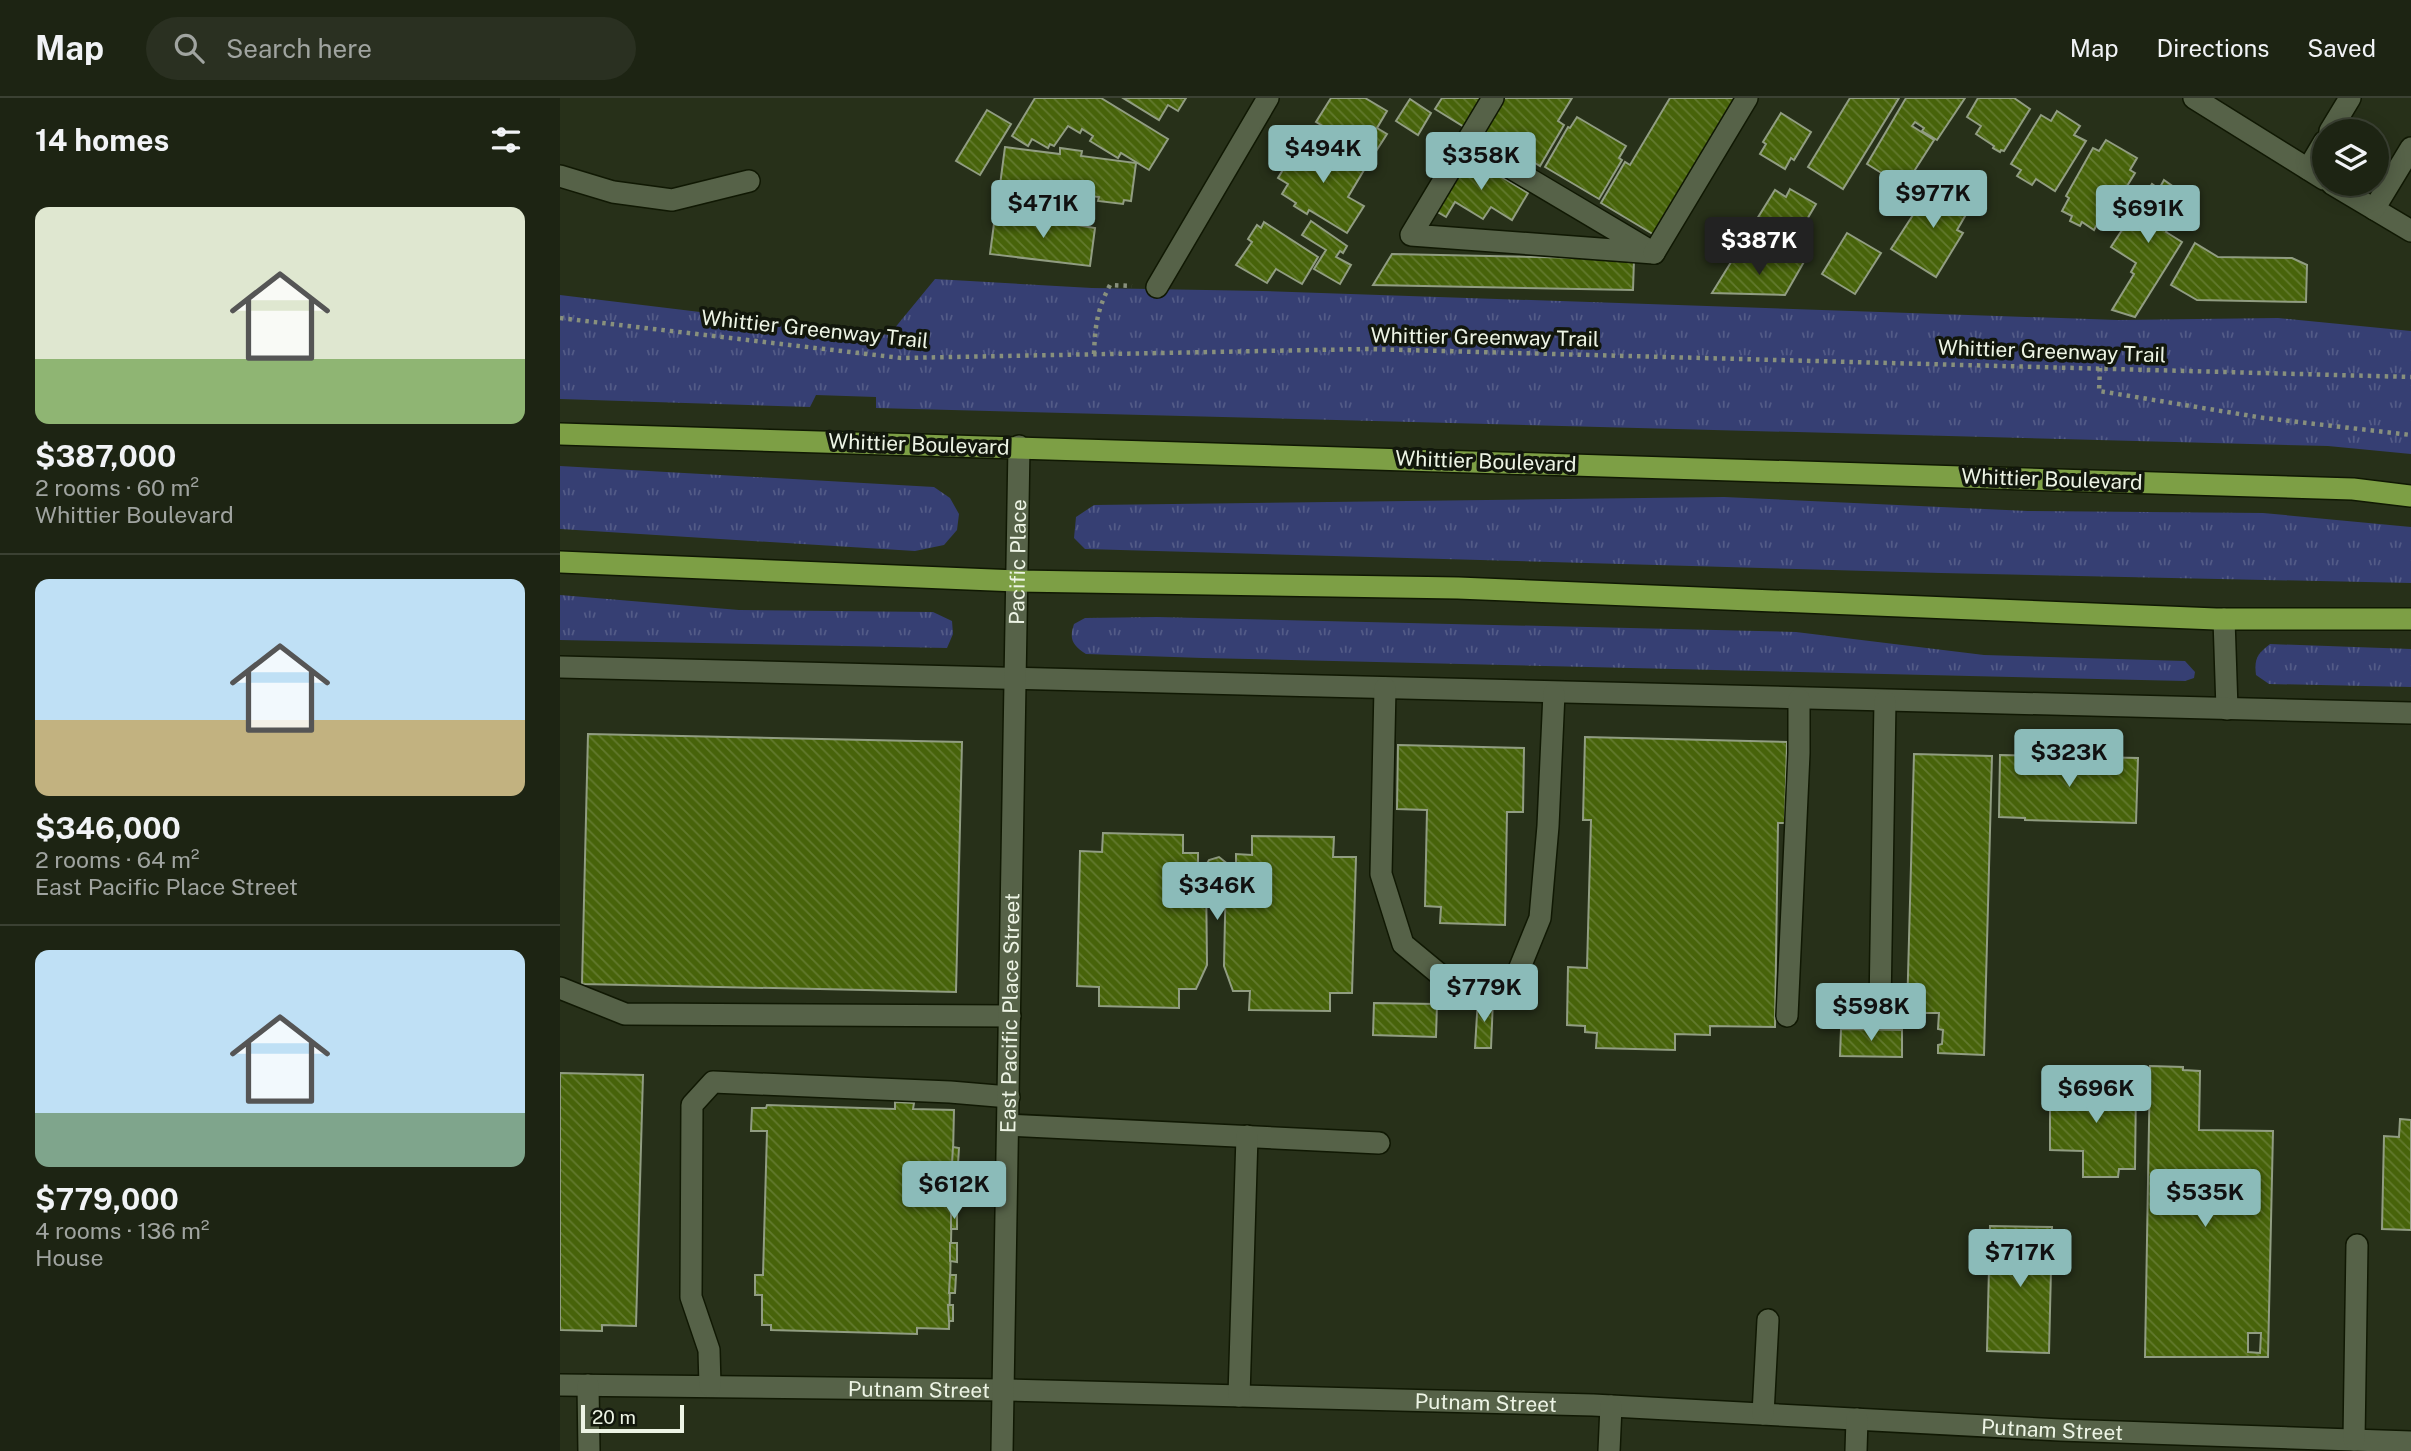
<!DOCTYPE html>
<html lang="en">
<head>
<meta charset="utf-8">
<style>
	body { margin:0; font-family:"Public Sans",sans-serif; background:#2a3021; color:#f1f3f6; height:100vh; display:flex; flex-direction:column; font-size:26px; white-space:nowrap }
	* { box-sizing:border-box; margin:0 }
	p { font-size:23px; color:#a0a4a0 }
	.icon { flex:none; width:38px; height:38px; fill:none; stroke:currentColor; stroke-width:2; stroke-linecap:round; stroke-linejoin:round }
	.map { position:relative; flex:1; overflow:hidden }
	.sheet { display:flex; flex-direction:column; background:#1d2413; width:560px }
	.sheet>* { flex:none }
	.fabs { position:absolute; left:1752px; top:21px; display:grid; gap:14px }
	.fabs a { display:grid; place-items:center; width:77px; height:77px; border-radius:50%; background:#1d2413; box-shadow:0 4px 18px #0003,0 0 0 2px #3b4133; font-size:35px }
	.scale { position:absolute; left:21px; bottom:18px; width:103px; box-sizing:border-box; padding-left:7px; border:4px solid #edf4e5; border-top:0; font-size:19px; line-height:24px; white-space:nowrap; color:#edf4e5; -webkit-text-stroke:5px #12170c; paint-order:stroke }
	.price { position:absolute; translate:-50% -60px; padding:0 16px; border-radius:7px; background:#8bbbb9; color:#111; font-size:23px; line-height:46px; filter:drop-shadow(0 2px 4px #0008) }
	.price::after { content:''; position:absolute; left:50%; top:42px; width:21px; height:16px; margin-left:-10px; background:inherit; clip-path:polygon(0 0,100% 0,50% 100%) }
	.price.selected { background:#222; color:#fff }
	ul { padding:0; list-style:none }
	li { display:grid; align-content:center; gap:14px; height:371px; padding:0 35px }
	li+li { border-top:2px solid #3b4133 }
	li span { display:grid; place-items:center; height:217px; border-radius:14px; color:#555 }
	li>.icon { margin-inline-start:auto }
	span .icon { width:126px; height:126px; fill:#fffc; stroke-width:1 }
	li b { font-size:30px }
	h2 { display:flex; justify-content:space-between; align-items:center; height:84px; padding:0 35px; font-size:30px }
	header { display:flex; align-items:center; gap:42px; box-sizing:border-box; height:98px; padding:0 35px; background:#1d2413; border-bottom:2px solid #3b4133 }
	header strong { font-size:33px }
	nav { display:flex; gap:38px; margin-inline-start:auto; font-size:24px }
	.search { width:490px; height:63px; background:#2a3021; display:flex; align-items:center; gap:18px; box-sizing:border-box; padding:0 24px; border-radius:38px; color:#a0a4a0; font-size:26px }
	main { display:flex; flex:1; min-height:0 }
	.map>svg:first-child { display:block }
	.park { fill:url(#park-tufts) }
	.building { fill:url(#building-back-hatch); stroke:#919d82; stroke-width:2; fill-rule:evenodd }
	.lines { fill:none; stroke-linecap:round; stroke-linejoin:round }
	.minor-casing { stroke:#101803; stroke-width:24 }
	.major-casing { stroke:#101803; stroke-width:24 }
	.path { stroke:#88907d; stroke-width:4.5; stroke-dasharray:3.5 5; stroke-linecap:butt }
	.minor { stroke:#566248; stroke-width:21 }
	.major { stroke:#7d9f45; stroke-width:21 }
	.labels { text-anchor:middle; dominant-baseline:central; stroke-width:7; stroke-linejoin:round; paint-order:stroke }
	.street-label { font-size:21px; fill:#edf4e5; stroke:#12170c }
</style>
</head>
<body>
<header>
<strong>Map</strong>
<div class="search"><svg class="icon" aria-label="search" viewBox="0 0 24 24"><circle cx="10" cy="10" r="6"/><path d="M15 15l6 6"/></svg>Search here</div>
<nav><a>Map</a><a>Directions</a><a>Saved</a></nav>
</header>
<main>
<section class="sheet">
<h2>14 homes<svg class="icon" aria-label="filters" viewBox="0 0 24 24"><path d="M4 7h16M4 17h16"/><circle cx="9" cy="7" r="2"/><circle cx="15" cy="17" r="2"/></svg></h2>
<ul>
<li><span style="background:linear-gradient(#dfe7d0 70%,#8fb573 0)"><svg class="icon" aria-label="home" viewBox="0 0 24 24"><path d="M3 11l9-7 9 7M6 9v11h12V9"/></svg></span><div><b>$387,000</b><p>2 rooms · 60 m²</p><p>Whittier Boulevard</p></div></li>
<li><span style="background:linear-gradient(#bfe0f5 65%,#c2b280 0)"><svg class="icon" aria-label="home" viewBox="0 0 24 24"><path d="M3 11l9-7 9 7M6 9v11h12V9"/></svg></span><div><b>$346,000</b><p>2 rooms · 64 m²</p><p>East Pacific Place Street</p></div></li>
<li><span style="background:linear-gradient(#bfe0f5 75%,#7fa58c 0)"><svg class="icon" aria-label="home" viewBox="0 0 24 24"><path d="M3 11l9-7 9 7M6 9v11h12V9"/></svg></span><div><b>$779,000</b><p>4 rooms · 136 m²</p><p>House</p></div></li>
</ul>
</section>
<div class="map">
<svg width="1851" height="1353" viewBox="0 0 1851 1353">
	<defs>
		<pattern id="park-tufts" width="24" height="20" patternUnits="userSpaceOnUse" patternTransform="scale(1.75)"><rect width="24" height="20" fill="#363f73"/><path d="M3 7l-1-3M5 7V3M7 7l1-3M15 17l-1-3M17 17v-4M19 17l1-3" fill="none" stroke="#535b87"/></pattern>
		<pattern id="building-back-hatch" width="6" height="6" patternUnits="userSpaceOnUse" patternTransform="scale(1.75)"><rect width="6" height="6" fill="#47630a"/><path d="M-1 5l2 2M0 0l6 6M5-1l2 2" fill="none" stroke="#627a2e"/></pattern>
	</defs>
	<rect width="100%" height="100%" fill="#273019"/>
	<g class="park">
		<polygon points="375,181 532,190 703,193 1558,222 1718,220 1851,233 1851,356 1768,348 316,310 316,299 256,297 250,309 0,301 0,197 329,237"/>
		<polygon points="0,368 374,389 390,400 399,416 397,432 384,447 355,453 0,431"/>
		<polygon points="1164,399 1468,413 1703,415 1851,429 1851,485 1381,475 525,451 514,440 516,419 534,407"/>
		<polygon points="0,497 179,512 373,514 392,523 393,536 387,550 0,542"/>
		<path d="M597,519L1236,534L1424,557L1625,563L1635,574L1634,580L1625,583L643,560L526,556C512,547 509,541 514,526L525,520Z"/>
		<path d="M1710,546L1851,551V589L1709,586L1696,577C1694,561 1697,556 1710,546Z"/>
	</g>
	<g class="building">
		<polygon points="475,0 541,0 608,41 589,72 561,55 558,60 530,43 533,38 522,31 520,35 508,28 494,48 490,46 488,50 472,41 468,48 452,38"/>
		<polygon points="563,0 626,0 618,13 608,7 599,22"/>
		<polygon points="771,0 805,0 827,13 817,30 827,36 813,58 756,24"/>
		<polygon points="882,0 924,0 906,30 875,11"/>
		<polygon points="943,0 1012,0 998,23 1004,27 980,68 923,33"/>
		<polygon points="1110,0 1179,0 1096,138 1041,105 1065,64 1070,67"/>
		<polygon points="1290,0 1339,0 1283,91 1248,69"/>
		<polygon points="1346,0 1405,0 1377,42 1362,33 1364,30 1355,24 1352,28 1374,42 1344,89 1307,66"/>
		<polygon points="1418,0 1454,0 1470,11 1444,53 1441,52 1440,54 1433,50 1434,48 1416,36 1421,28 1407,19"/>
		<polygon points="850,1 871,15 858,37 836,23"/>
		<polygon points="427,12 451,26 420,77 396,63"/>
		<polygon points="1497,13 1520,28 1514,37 1526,43 1495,93 1476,81 1472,87 1457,78 1461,72 1451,66 1481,17 1491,23"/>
		<polygon points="1221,15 1251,34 1234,62 1231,60 1225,71 1200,56 1206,46 1203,44"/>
		<polygon points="1017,19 1066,48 1059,60 1062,62 1039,101 985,69 1008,29 1010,30"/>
		<polygon points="1546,42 1577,60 1570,72 1575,75 1545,124 1540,121 1534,132 1522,124 1520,128 1510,123 1512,118 1502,113 1509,100 1506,98 1533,50 1539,53"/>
		<polygon points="754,43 804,72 788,99 804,108 787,135 749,112 747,116 734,108 736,105 722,96 728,86 718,80 738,47 748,53"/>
		<polygon points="445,49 500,56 500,50 522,53 521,58 576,65 571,103 564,102 563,106 538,103 539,99 524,97 523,101 486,96 487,93 473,91 473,95 448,91 448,88 440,87"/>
		<polygon points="907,58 968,95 952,122 931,109 923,121 895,104 886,119 874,112"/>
		<polygon points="1604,82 1624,96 1620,103 1623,105 1606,134 1622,144 1575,219 1552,212 1574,176 1571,174 1576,165 1551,149 1592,86 1599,91"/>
		<polygon points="1375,83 1412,106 1397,132 1403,135 1376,179 1331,151"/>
		<polygon points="1230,91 1256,106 1239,135 1215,121 1210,129 1197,121 1215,92 1226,99"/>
		<polygon points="435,118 462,121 462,118 535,130 530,168 430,156"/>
		<polygon points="751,123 787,148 783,155 780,153 776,159 791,167 780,186 754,171 766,152 742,137"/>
		<polygon points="704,124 758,159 742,186 716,171 707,185 676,167 692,144 688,141 697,127 701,130"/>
		<polygon points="1287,135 1321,155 1295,196 1262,176"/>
		<polygon points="1635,145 1658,159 1732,160 1747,167 1746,204 1637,202 1611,187"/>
		<polygon points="832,156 1074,161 1073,192 813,187"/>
		<polygon points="1173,161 1245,162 1225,197 1152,195"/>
		<polygon points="28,636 402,644 396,894 22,886"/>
		<polygon points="1025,639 1227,644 1225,725 1218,725 1215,929 1150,928 1150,937 1115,936 1115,952 1036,950 1037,935 1025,934 1025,928 1007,927 1008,869 1027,870 1031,722 1023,722"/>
		<polygon points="838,647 964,650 963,714 947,714 945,827 880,825 881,809 865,808 867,712 837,711"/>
		<polygon points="1354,656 1432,658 1424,957 1378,955 1378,947 1382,946 1383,932 1378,931 1379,915 1347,915"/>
		<polygon points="1440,657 1578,660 1576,725 1465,722 1465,720 1439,719"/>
		<polygon points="543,735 623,737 623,755 638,755 638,766 646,767 649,762 659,759 669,767 676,767 676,756 692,757 692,738 774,739 773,759 796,759 792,895 770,895 770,913 689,912 690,893 673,893 664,868 666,772 646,772 647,867 636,891 619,891 619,910 539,908 539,889 517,888 520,753 542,754"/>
		<polygon points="918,900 933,901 931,950 915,950"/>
		<polygon points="814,905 877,906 876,939 813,937"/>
		<polygon points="1281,931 1342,932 1342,959 1280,958"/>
		<path d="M1590,968L1623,969V972L1640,973L1639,1032L1713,1033L1708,1259H1585ZM1688,1235H1701L1700,1255L1688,1254Z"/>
		<polygon points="0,975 83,977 76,1228 42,1227 42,1233 0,1232"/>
		<polygon points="1525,985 1576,985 1575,1071 1559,1071 1558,1079 1523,1079 1523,1053 1490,1052 1490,986 1525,987"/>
		<polygon points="335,1004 354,1005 353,1011 394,1012 389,1231 357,1230 357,1236 211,1232 211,1227 202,1227 202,1197 195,1197 195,1177 203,1177 207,1033 191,1033 192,1010 206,1010 207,1007 335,1011"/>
		<polygon points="1840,1021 1851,1022 1851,1132 1822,1131 1824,1038 1839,1039"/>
		<polygon points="393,1049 399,1050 398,1066 392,1066"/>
		<polygon points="392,1082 399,1082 398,1100 392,1100"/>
		<rect x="391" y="1114" width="6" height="17"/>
		<polygon points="1430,1128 1492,1129 1489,1255 1427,1253"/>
		<polygon points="390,1145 397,1145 397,1164 390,1163"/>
		<polygon points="390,1177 396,1177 395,1195 389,1195"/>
		<polygon points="388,1207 393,1207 393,1223 389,1223"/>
	</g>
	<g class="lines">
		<defs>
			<g id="minor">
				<polyline points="1634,0 1764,81"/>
				<polyline points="1770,33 1790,0"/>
				<polyline points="907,44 1094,155 851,137 933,0"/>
				<polyline points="1748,71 1764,44"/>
				<polyline points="0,78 53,94 112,102 189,83"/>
				<polyline points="1772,86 1851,133"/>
				<polyline points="1814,111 1851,50"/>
				<polyline points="1094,155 1187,0"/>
				<polyline points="597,189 708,0"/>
				<polyline points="1664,521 1667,611"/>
				<polyline points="0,569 1851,615"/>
				<polyline points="825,590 821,776 843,846 884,880 930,888 956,879 980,820 988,728 994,595"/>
				<polyline points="0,890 65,916 450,918"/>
				<polyline points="1320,909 1325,603"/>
				<polyline points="1227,918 1239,655 1239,601"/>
				<polyline points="448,1027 819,1045"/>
				<path id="s1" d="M0,1287L444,1292L1033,1307L1500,1332L1851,1344"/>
				<polyline points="28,1287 29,1353"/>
				<polyline points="150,1288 149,1252 131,1199 132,1007 153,984 390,994 449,999"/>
				<polyline points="679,1298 687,1038"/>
				<polyline points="1203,1316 1208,1222"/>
				<polyline points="1794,1342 1797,1147"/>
				<path id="s2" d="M442,1353L459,348"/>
				<polyline points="1049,1353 1051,1308"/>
				<polyline points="1296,1353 1297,1321"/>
			</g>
			<g id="major">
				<polyline points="0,336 1793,391 1851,398"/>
				<polyline points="0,464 457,483 898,490 1656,521 1851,521"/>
			</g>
		</defs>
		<use href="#minor" class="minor-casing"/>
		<use href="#major" class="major-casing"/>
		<g class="path">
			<polyline points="0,220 341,260 807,251 1851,279"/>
			<path d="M534,256C535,228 537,212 550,187L572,188"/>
			<polyline points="1540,270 1539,293 1704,320 1851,337"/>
		</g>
		<use href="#minor" class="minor"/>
		<use href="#major" class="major"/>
	</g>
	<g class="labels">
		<g class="street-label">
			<text transform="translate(255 231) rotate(6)">Whittier Greenway Trail</text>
			<text transform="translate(925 239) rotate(1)">Whittier Greenway Trail</text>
			<text transform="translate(1492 253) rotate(2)">Whittier Greenway Trail</text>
			<text transform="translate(359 346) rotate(2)">Whittier Boulevard</text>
			<text transform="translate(926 363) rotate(2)">Whittier Boulevard</text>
			<text transform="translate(1492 381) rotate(2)">Whittier Boulevard</text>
			<text stroke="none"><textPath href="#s2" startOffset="889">Pacific Place</textPath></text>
			<text stroke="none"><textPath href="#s2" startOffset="438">East Pacific Place Street</textPath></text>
			<text stroke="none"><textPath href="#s1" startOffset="359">Putnam Street</textPath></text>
			<text stroke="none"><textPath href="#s1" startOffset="926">Putnam Street</textPath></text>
			<text stroke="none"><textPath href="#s1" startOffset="1493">Putnam Street</textPath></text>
		</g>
	</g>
</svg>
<div class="fabs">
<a><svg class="icon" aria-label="layers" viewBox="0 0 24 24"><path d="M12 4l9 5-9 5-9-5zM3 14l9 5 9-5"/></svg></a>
</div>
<div class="scale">20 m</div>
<b class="price" style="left:763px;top:87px">$494K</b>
<b class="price" style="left:921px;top:94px">$358K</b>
<b class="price" style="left:1373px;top:132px">$977K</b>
<b class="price" style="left:483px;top:142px">$471K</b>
<b class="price" style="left:1588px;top:147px">$691K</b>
<b class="price selected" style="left:1199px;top:179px">$387K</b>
<b class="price" style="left:1509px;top:691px">$323K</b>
<b class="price" style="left:657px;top:824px">$346K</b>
<b class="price" style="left:924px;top:926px">$779K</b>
<b class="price" style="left:1311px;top:945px">$598K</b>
<b class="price" style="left:1536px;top:1027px">$696K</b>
<b class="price" style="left:394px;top:1123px">$612K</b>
<b class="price" style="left:1645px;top:1131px">$535K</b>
<b class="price" style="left:1460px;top:1191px">$717K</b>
</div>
</main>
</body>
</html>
